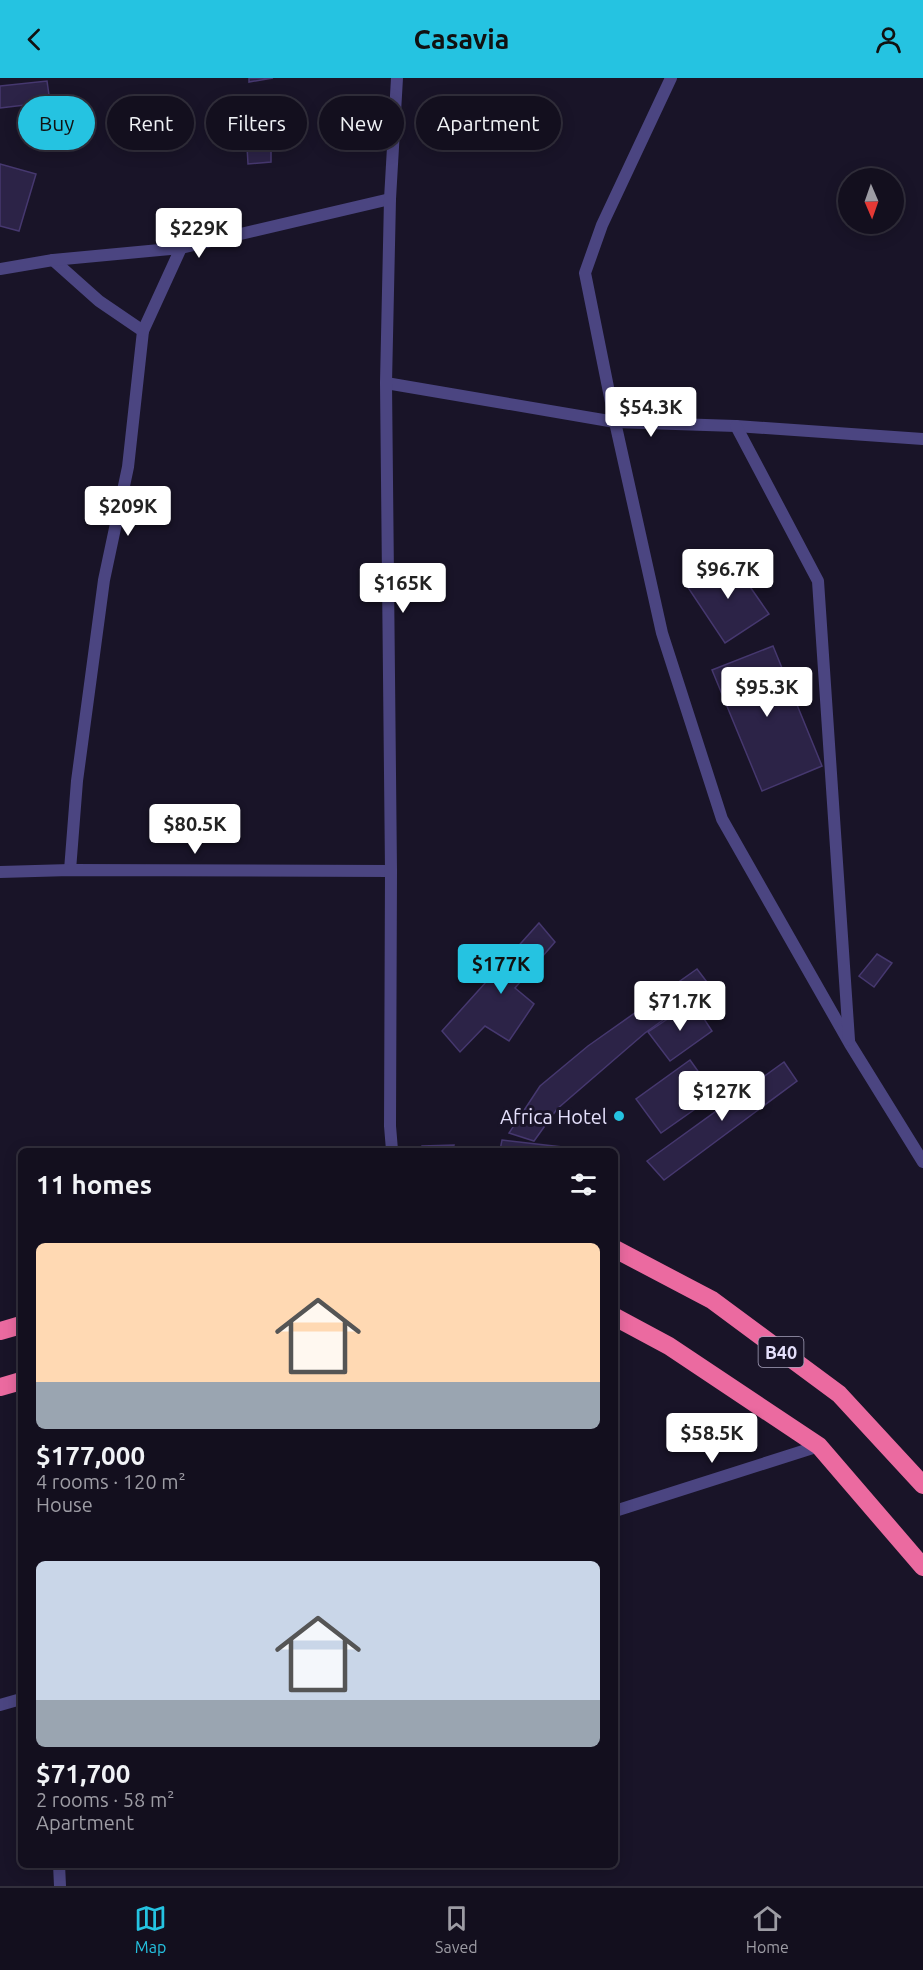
<!DOCTYPE html>
<html lang="en">
<head>
<meta charset="utf-8">
<style>
	body { margin:0; font-family:Ubuntu,sans-serif; background:#1c1827; color:#f1f3f6; height:100vh; display:flex; flex-direction:column; font-size:22px; white-space:nowrap }
	* { box-sizing:border-box; margin:0 }
	p { font-size:20px; color:#9d9ca4 }
	.icon { flex:none; width:33px; height:33px; fill:none; stroke:currentColor; stroke-width:2; stroke-linecap:round; stroke-linejoin:round }
	.map { position:relative; flex:1; overflow:hidden }
	.details { position:absolute; left:18px; top:1070px; width:600px; height:720px; display:flex; flex-direction:column; background:#130f1e; border-radius:9px; box-shadow:0 3px 15px #0003,0 0 0 2px #322f3c }
	.details>* { flex:none }
	.banner { position:absolute; left:18px; top:18px; width:600px; height:54px; display:flex; gap:12px }
	.needle { width:39px; rotate:178deg }
	.fabs { position:absolute; left:838px; top:90px; display:grid; gap:12px }
	.fabs a { display:grid; place-items:center; width:66px; height:66px; border-radius:50%; background:#130f1e; box-shadow:0 3px 15px #0003,0 0 0 2px #322f3c; font-size:30px }
	.price { position:absolute; translate:-50% -51px; padding:0 14px; border-radius:6px; background:#fff; color:#222; font-size:20px; line-height:39px; filter:drop-shadow(0 2px 3px #0008) }
	.price::after { content:''; position:absolute; left:50%; top:36px; width:18px; height:14px; margin-left:-9px; background:inherit; clip-path:polygon(0 0,100% 0,50% 100%) }
	.price.on { background:#25c3e1; color:#111 }
	ul { padding:0; list-style:none }
	li { display:grid; align-content:center; gap:12px; height:318px; padding:0 18px }
	li span { display:grid; place-items:center; height:186px; border-radius:9px; color:#555 }
	li>.icon { margin-inline-start:auto }
	span .icon { width:108px; height:108px; fill:#fffc; stroke-width:1 }
	li b { font-size:26px }
	h2 { display:flex; justify-content:space-between; align-items:center; height:72px; padding:0 18px; font-size:26px }
	.chip { padding:0 21px; border-radius:27px; background:#130f1e; box-shadow:0 3px 15px #0003,0 0 0 2px #322f3c; font-size:21px; line-height:54px }
	.chip.on { background:#25c3e1; color:#111 }
	header { display:flex; justify-content:space-between; align-items:center; height:78px; padding:0 18px; background:#25c3e1; color:#111; font-size:27px; font-weight:600 }
	.tab-bar { display:flex; justify-content:space-around; align-items:center; height:84px; border-top:2px solid #322f3c; background:#130f1e; font-size:16px; color:#9d9ca4 }
	.tab-bar a { display:grid; justify-items:center; gap:3px }
	.tab-bar .on { color:#25c3e1 }
	.map>svg:first-child { display:block }
	.building { fill:#2c2347; stroke:#46386f; stroke-width:1.5 }
	.lines { fill:none; stroke-linecap:round; stroke-linejoin:round }
	.street { stroke:#4b4581; stroke-width:12 }
	.highway { stroke:#eb6aa0; stroke-width:18 }
	.poi-dot { fill:#25c3e1; stroke:#191428; stroke-width:2 }
	.labels { text-anchor:middle; dominant-baseline:central; stroke-width:6; stroke-linejoin:round; paint-order:stroke }
	.shield { fill:#191428; stroke:#a7a2bc; stroke-width:1.5 }
	.shield-label { font-size:18px; font-weight:bold; fill:#e4dffb }
	.poi-label { font-size:20px; fill:#e4dffb; stroke:#191428; text-anchor:end }
</style>
</head>
<body>
<header><svg class="icon" aria-label="back" viewBox="0 0 24 24"><path d="M15 5l-7 7 7 7"/></svg>Casavia<svg class="icon" aria-label="person" viewBox="0 0 24 24"><circle cx="12" cy="8" r="4"/><path d="M4 21q1-7 8-7t8 7"/></svg></header>
<div class="map">
<svg width="923" height="1808" viewBox="0 0 923 1808">
	<rect width="100%" height="100%" fill="#191428"/>
	<g class="building">
		<polygon points="249,0 273,0 249,4"/>
		<polygon points="47,3 50,24 0,30 0,8"/>
		<polygon points="271,30 271,84 248,86 245,32"/>
		<polygon points="0,86 36,96 19,153 0,148"/>
		<polygon points="730,480 769,536 725,565 687,508"/>
		<polygon points="773,568 822,688 762,713 712,592"/>
		<polygon points="539,845 555,864 515,910 534,926 509,963 485,948 460,974 442,953"/>
		<polygon points="877,876 892,885 874,909 859,898"/>
		<polygon points="697,891 710,908 645,955 557,1031 534,1063 509,1055 540,1008 588,968"/>
		<polygon points="693,924 712,953 670,983 648,954"/>
		<polygon points="690,982 715,1017 661,1055 636,1021"/>
		<polygon points="784,984 797,1003 664,1102 647,1083"/>
		<polygon points="502,1062 571,1070 571,1072 500,1072"/>
		<polygon points="454,1067 453,1072 422,1072 422,1068"/>
	</g>
	<g class="lines">
		<g class="street">
			<polyline points="671,0 602,147 585,195 615,344 662,555 722,741 850,966 923,1084"/>
			<polyline points="53,182 99,223 143,253 128,389 104,502 77,703 70,792"/>
			<polyline points="0,191 53,182 181,170 390,121"/>
			<polyline points="143,253 181,170"/>
			<polyline points="386,305 615,344 736,348 923,361"/>
			<polyline points="736,348 818,503 849,962"/>
			<polyline points="0,794 70,792 391,793"/>
			<polyline points="392,1072 390,1048 391,793 386,305 390,121 397,0"/>
			<polyline points="615,1433 819,1368"/>
			<polyline points="0,1627 21,1621"/>
			<polyline points="59,1786 60,1808"/>
		</g>
		<g class="highway">
			<polyline points="615,1171 712,1222 839,1316 923,1407"/>
			<polyline points="615,1239 669,1268 819,1368 923,1489"/>
			<polyline points="0,1253 21,1247"/>
			<polyline points="0,1309 21,1303"/>
		</g>
	</g>
	<circle class="poi-dot" cx="619" cy="1038" r="6"/>
	<g class="labels">
		<rect class="shield" x="758.5" y="1259" width="45" height="30" rx="4.5"/>
		<g class="shield-label">
			<text x="781" y="1274">B40</text>
		</g>
		<g class="poi-label">
			<text x="607" y="1038">Africa Hotel</text>
		</g>
	</g>
</svg>
<div class="fabs">
<a><svg class="needle" viewBox="-14 -14 28 28"><path d="M0-13l5 13h-10z" fill="#e53935"/><path d="M0 13l5-13h-10z" fill="#9d9ca4"/></svg></a>
</div>
<b class="price" style="left:199px;top:181px">$229K</b>
<b class="price" style="left:651px;top:360px">$54.3K</b>
<b class="price" style="left:128px;top:459px">$209K</b>
<b class="price" style="left:728px;top:522px">$96.7K</b>
<b class="price" style="left:403px;top:536px">$165K</b>
<b class="price" style="left:767px;top:640px">$95.3K</b>
<b class="price" style="left:195px;top:777px">$80.5K</b>
<b class="price on" style="left:501px;top:917px">$177K</b>
<b class="price" style="left:680px;top:954px">$71.7K</b>
<b class="price" style="left:722px;top:1044px">$127K</b>
<b class="price" style="left:712px;top:1386px">$58.5K</b>
<div class="banner">
<a class="chip on">Buy</a>
<a class="chip">Rent</a>
<a class="chip">Filters</a>
<a class="chip">New</a>
<a class="chip">Apartment</a>
</div>
<section class="details">
<h2>11 homes<svg class="icon" aria-label="filters" viewBox="0 0 24 24"><path d="M4 7h16M4 17h16"/><circle cx="9" cy="7" r="2"/><circle cx="15" cy="17" r="2"/></svg></h2>
<ul>
<li><span style="background:linear-gradient(#ffd9b3 75%,#9aa5b1 0)"><svg class="icon" aria-label="home" viewBox="0 0 24 24"><path d="M3 11l9-7 9 7M6 9v11h12V9"/></svg></span><div><b>$177,000</b><p>4 rooms · 120 m²</p><p>House</p></div></li>
<li><span style="background:linear-gradient(#c9d6e8 75%,#9aa5b1 0)"><svg class="icon" aria-label="home" viewBox="0 0 24 24"><path d="M3 11l9-7 9 7M6 9v11h12V9"/></svg></span><div><b>$71,700</b><p>2 rooms · 58 m²</p><p>Apartment</p></div></li>
</ul>
</section>
</div>
<nav class="tab-bar">
<a class="on"><svg class="icon" aria-label="map" viewBox="0 0 24 24"><path d="M3 6l6-2 6 2 6-2v14l-6 2-6-2-6 2zM9 4v14M15 6v14"/></svg>Map</a>
<a><svg class="icon" aria-label="saved" viewBox="0 0 24 24"><path d="M7 4h10v16l-5-4-5 4z"/></svg>Saved</a>
<a><svg class="icon" aria-label="home" viewBox="0 0 24 24"><path d="M3 11l9-7 9 7M6 9v11h12V9"/></svg>Home</a>
</nav>
</body>
</html>
